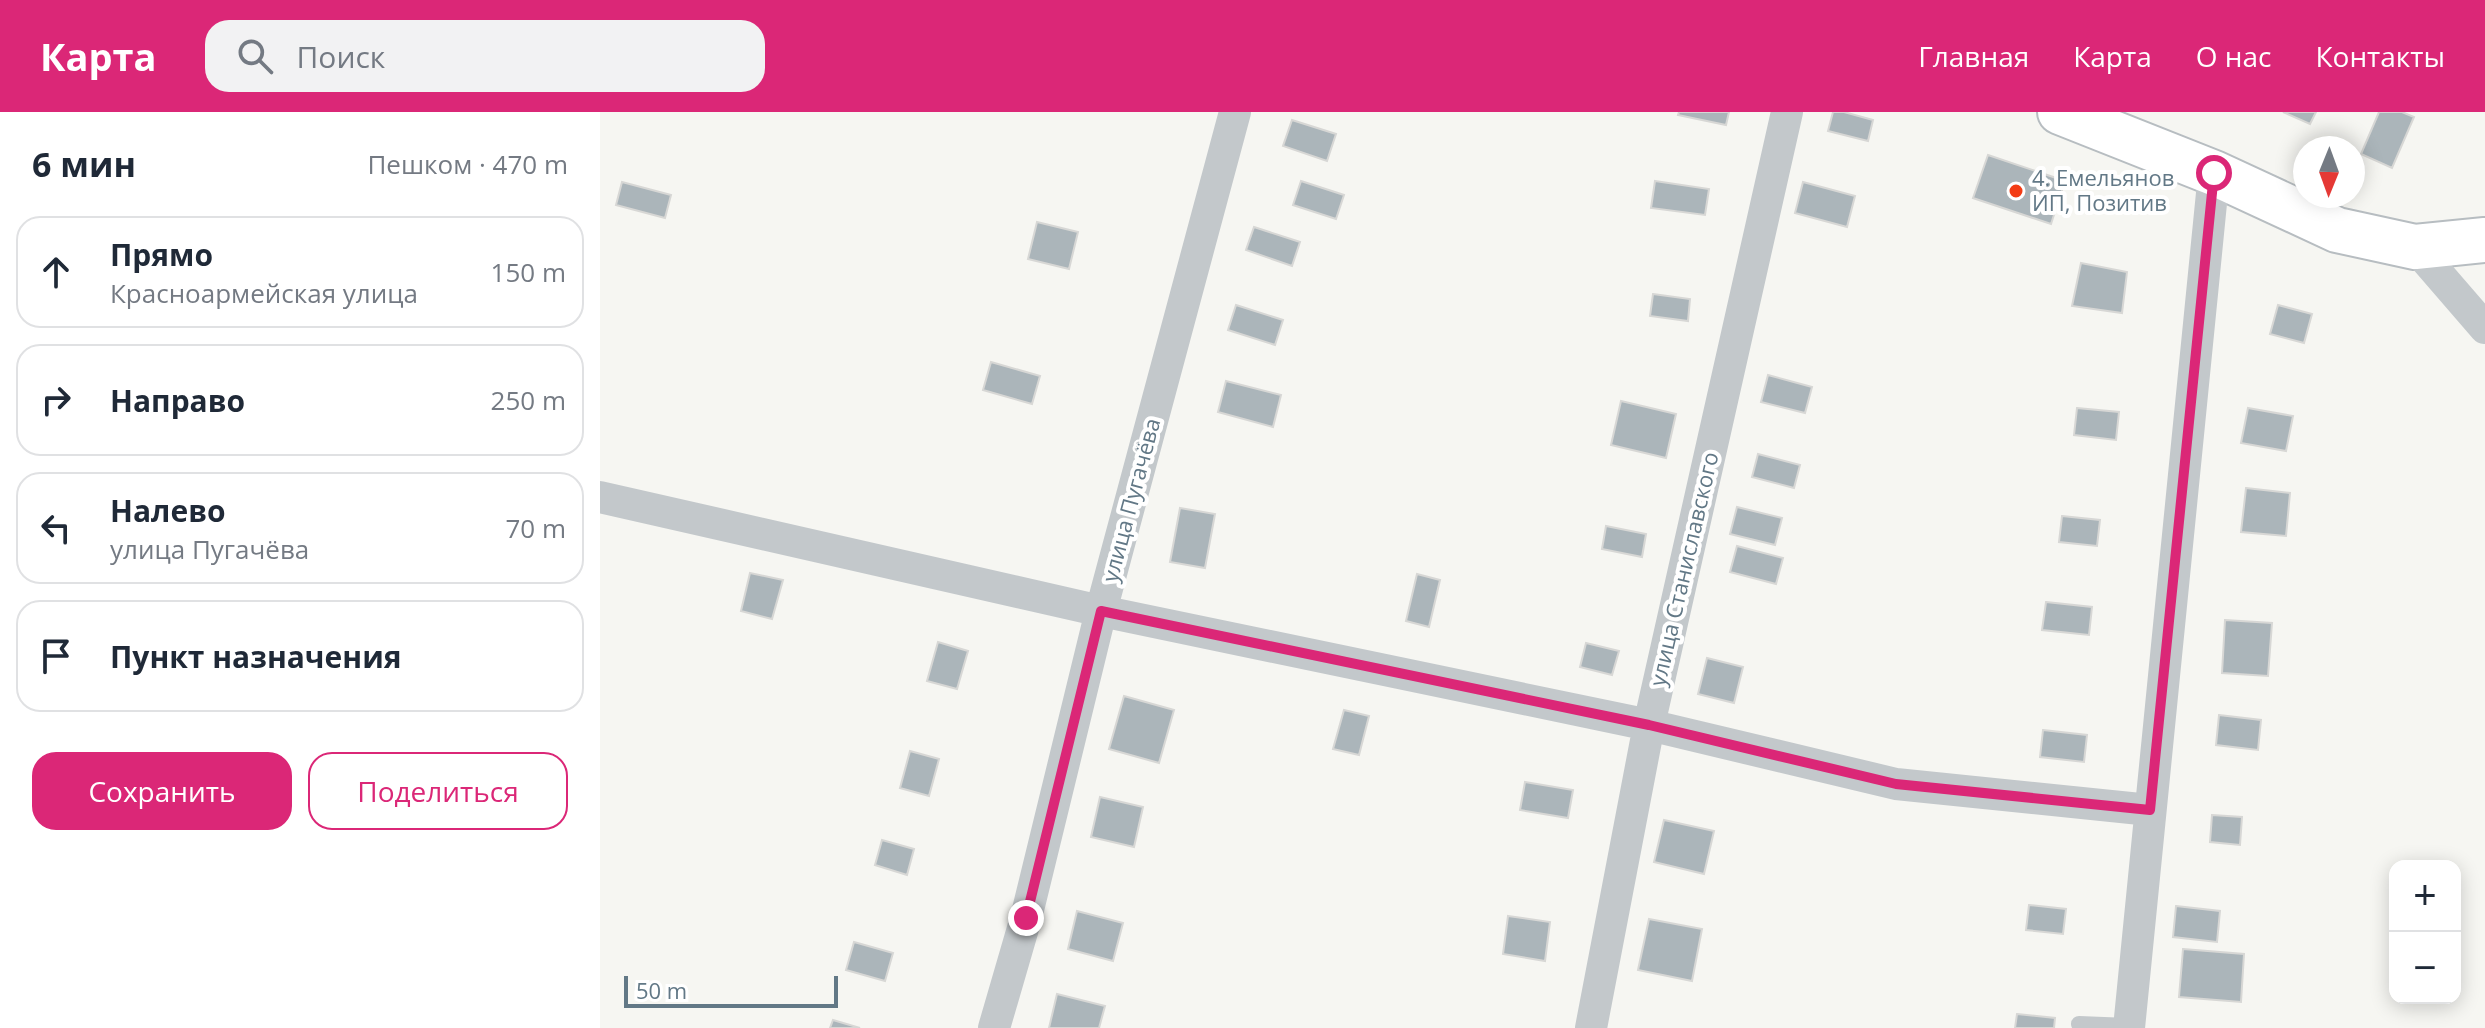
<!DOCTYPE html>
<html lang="ru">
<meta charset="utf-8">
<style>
body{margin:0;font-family:"Open Sans",sans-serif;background:#f2f2f3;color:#1f2937}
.controls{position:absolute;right:24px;bottom:24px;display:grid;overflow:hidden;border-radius:16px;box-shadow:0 4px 20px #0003}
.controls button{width:72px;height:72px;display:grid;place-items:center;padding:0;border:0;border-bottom:2px solid #e0e1e3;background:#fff;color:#1f2937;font:40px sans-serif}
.compass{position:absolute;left:1693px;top:24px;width:72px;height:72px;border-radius:50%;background:#fff;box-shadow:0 4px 20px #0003;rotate:181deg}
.scale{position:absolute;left:24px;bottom:20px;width:214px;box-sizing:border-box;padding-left:8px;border:4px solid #627886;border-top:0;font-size:22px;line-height:28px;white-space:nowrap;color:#627886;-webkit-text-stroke:6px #fff;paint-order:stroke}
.stop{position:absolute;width:24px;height:24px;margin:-18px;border:6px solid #db2777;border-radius:50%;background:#fff}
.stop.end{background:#db2777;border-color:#fff;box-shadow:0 2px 8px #0008}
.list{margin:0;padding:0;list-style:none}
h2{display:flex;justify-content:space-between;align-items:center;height:104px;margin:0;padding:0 32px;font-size:34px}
h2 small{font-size:26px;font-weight:400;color:#747a83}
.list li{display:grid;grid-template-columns:52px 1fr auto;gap:24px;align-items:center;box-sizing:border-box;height:112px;margin:0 16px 16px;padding:0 16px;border:2px solid #e0e1e3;border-radius:24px}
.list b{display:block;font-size:30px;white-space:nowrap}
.list p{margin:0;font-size:26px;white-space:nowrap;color:#747a83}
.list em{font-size:26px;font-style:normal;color:#747a83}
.actions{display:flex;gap:16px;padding:24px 32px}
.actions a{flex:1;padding:18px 0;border:2px solid #db2777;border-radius:24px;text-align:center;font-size:28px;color:#db2777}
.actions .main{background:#db2777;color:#fff}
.icon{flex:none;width:44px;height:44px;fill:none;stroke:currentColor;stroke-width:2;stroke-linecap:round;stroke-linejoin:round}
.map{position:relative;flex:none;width:1885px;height:916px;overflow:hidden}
header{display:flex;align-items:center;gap:48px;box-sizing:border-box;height:112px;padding:0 40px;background:#db2777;color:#fff}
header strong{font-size:38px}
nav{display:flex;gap:44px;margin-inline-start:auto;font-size:28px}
.search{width:560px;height:72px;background:#f2f2f3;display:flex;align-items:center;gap:20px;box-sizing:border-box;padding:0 28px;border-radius:24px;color:#747a83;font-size:30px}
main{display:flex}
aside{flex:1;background:#fff}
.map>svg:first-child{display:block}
.building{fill:#abb5ba;stroke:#d7d7d5;stroke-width:2}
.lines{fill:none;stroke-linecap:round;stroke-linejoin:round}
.secondary-casing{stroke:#b7bdc1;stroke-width:48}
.lane{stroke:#c3c8cb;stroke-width:16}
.street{stroke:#c3c8cb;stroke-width:32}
.secondary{stroke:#fff;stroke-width:44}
.route{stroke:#db2777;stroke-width:10}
.poi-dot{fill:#f33c15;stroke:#fff;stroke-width:3}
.labels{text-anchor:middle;stroke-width:8;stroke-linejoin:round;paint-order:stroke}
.poi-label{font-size:22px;fill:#627886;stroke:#fff;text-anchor:start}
.street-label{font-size:22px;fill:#627886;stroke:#fff}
</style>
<header>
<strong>Карта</strong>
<div class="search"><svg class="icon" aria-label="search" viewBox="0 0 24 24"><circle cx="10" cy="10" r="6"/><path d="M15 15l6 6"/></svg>Поиск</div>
<nav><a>Главная</a><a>Карта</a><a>О нас</a><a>Контакты</a></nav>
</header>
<main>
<aside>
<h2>6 мин<small>Пешком · 470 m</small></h2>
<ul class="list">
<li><svg class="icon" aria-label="ahead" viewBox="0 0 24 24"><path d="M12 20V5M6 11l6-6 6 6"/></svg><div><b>Прямо</b><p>Красноармейская улица</p></div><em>150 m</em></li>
<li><svg class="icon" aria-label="right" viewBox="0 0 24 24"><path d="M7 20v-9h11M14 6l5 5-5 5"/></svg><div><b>Направо</b></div><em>250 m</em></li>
<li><svg class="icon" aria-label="left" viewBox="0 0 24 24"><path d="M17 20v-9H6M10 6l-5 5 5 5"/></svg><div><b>Налево</b><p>улица Пугачёва</p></div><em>70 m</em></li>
<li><svg class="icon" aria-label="arrive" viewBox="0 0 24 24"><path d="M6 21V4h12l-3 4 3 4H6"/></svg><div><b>Пункт назначения</b></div></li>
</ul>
<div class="actions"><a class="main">Сохранить</a><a>Поделиться</a></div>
</aside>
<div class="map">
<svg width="1885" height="916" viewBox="0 0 1885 916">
<rect width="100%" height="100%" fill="#f6f6f2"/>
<!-- building -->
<path class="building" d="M1079 0H1129L1126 13 1078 3Z
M1233 0H1244L1273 8 1268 29 1228 19Z
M1683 0H1716L1710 12Z
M1779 0H1802L1814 5 1792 56 1761 42Z
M692 8 736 22 727 49 683 34Z
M1388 43 1465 69 1451 112 1373 86Z
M701 69 744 83 736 107 693 93Z
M1055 69 1109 77 1105 103 1051 96Z
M22 70 71 83 65 106 16 93Z
M1203 70 1255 84 1247 115 1195 101Z
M437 110 478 120 469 157 428 147Z
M654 115 700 130 692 154 646 138Z
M1481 151 1527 160 1522 201 1472 194Z
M1053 182 1090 187 1088 209 1050 204Z
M636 193 683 208 675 233 628 218Z
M1678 193 1712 202 1704 231 1670 222Z
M391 250 440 264 432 292 383 278Z
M1168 263 1212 275 1205 301 1161 290Z
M626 269 681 283 673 315 618 300Z
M1021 289 1076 302 1066 346 1011 333Z
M1477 296 1519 300 1516 328 1474 323Z
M1648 296 1693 304 1686 339 1641 331Z
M1158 342 1200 353 1194 376 1152 365Z
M1646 376 1690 381 1686 424 1641 420Z
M1137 395 1182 406 1175 433 1130 422Z
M580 396 615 402 605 456 570 450Z
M1462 404 1500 408 1497 434 1459 430Z
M1006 414 1046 422 1042 445 1002 437Z
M1137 434 1183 446 1176 472 1130 460Z
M150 461 183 468 172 507 141 499Z
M817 462 840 468 829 515 806 509Z
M1446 490 1492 495 1489 523 1442 518Z
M1625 508 1672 511 1668 564 1622 561Z
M338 530 368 539 357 577 327 569Z
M986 531 1019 539 1012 563 980 555Z
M1107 546 1143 555 1134 591 1098 582Z
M524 584 574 598 559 651 509 637Z
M744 598 769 604 759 643 733 637Z
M1619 603 1661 608 1658 638 1616 633Z
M1443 618 1487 623 1484 650 1440 645Z
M310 639 339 647 329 684 300 676Z
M925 670 973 678 968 706 920 698Z
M500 685 543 695 534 735 491 725Z
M1612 703 1642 705 1640 733 1610 730Z
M1064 708 1114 719 1104 762 1054 750Z
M282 728 314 737 307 763 275 753Z
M1429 793 1466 797 1463 822 1426 818Z
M1576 794 1620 799 1617 830 1573 825Z
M477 799 523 811 513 849 468 837Z
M908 804 950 810 945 849 903 842Z
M1049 807 1102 817 1092 869 1038 858Z
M254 830 293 841 285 869 246 858Z
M1583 837 1644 842 1641 890 1579 885Z
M457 882 505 894 499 916H449Z
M1417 902 1455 906 1454 916H1415Z
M233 908 260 916H230Z"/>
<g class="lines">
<!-- secondary casing -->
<g class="secondary-casing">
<path id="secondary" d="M1460 0 1614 61 1737 118 1815 135 1885 128"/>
</g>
<!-- lane -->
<path class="lane" d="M1479 912 1529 914"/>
<!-- street -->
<path class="street" d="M1815 135 1885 216
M0 385 501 499 1049 613 1296 672 1550 698
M394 916 426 806 501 499 635 0
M991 916 1049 613 1187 0
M1529 916 1614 61"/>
<!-- secondary -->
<use href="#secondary" class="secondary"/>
</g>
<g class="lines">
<!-- route -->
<path class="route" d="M426 806 501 499 1049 613 1296 672 1550 698 1614 61"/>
</g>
<!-- markers -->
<circle class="poi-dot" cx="1416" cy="79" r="8"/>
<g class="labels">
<!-- poi labels -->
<g class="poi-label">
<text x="1432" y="74">4. Емельянов<tspan x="1432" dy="25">ИП, Позитив</tspan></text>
</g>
<!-- street labels -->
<g class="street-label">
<text transform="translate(531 388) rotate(-75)" y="8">улица Пугачёва</text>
<text transform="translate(1084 457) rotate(-77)" y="8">улица Станиславского</text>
</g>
</g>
</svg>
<div class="controls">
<button>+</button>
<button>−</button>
</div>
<svg class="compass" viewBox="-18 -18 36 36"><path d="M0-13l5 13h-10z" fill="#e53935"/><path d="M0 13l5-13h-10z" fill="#747a83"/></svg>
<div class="scale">50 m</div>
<div class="stop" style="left:1614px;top:61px"></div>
<div class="stop end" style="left:426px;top:806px"></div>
</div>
</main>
